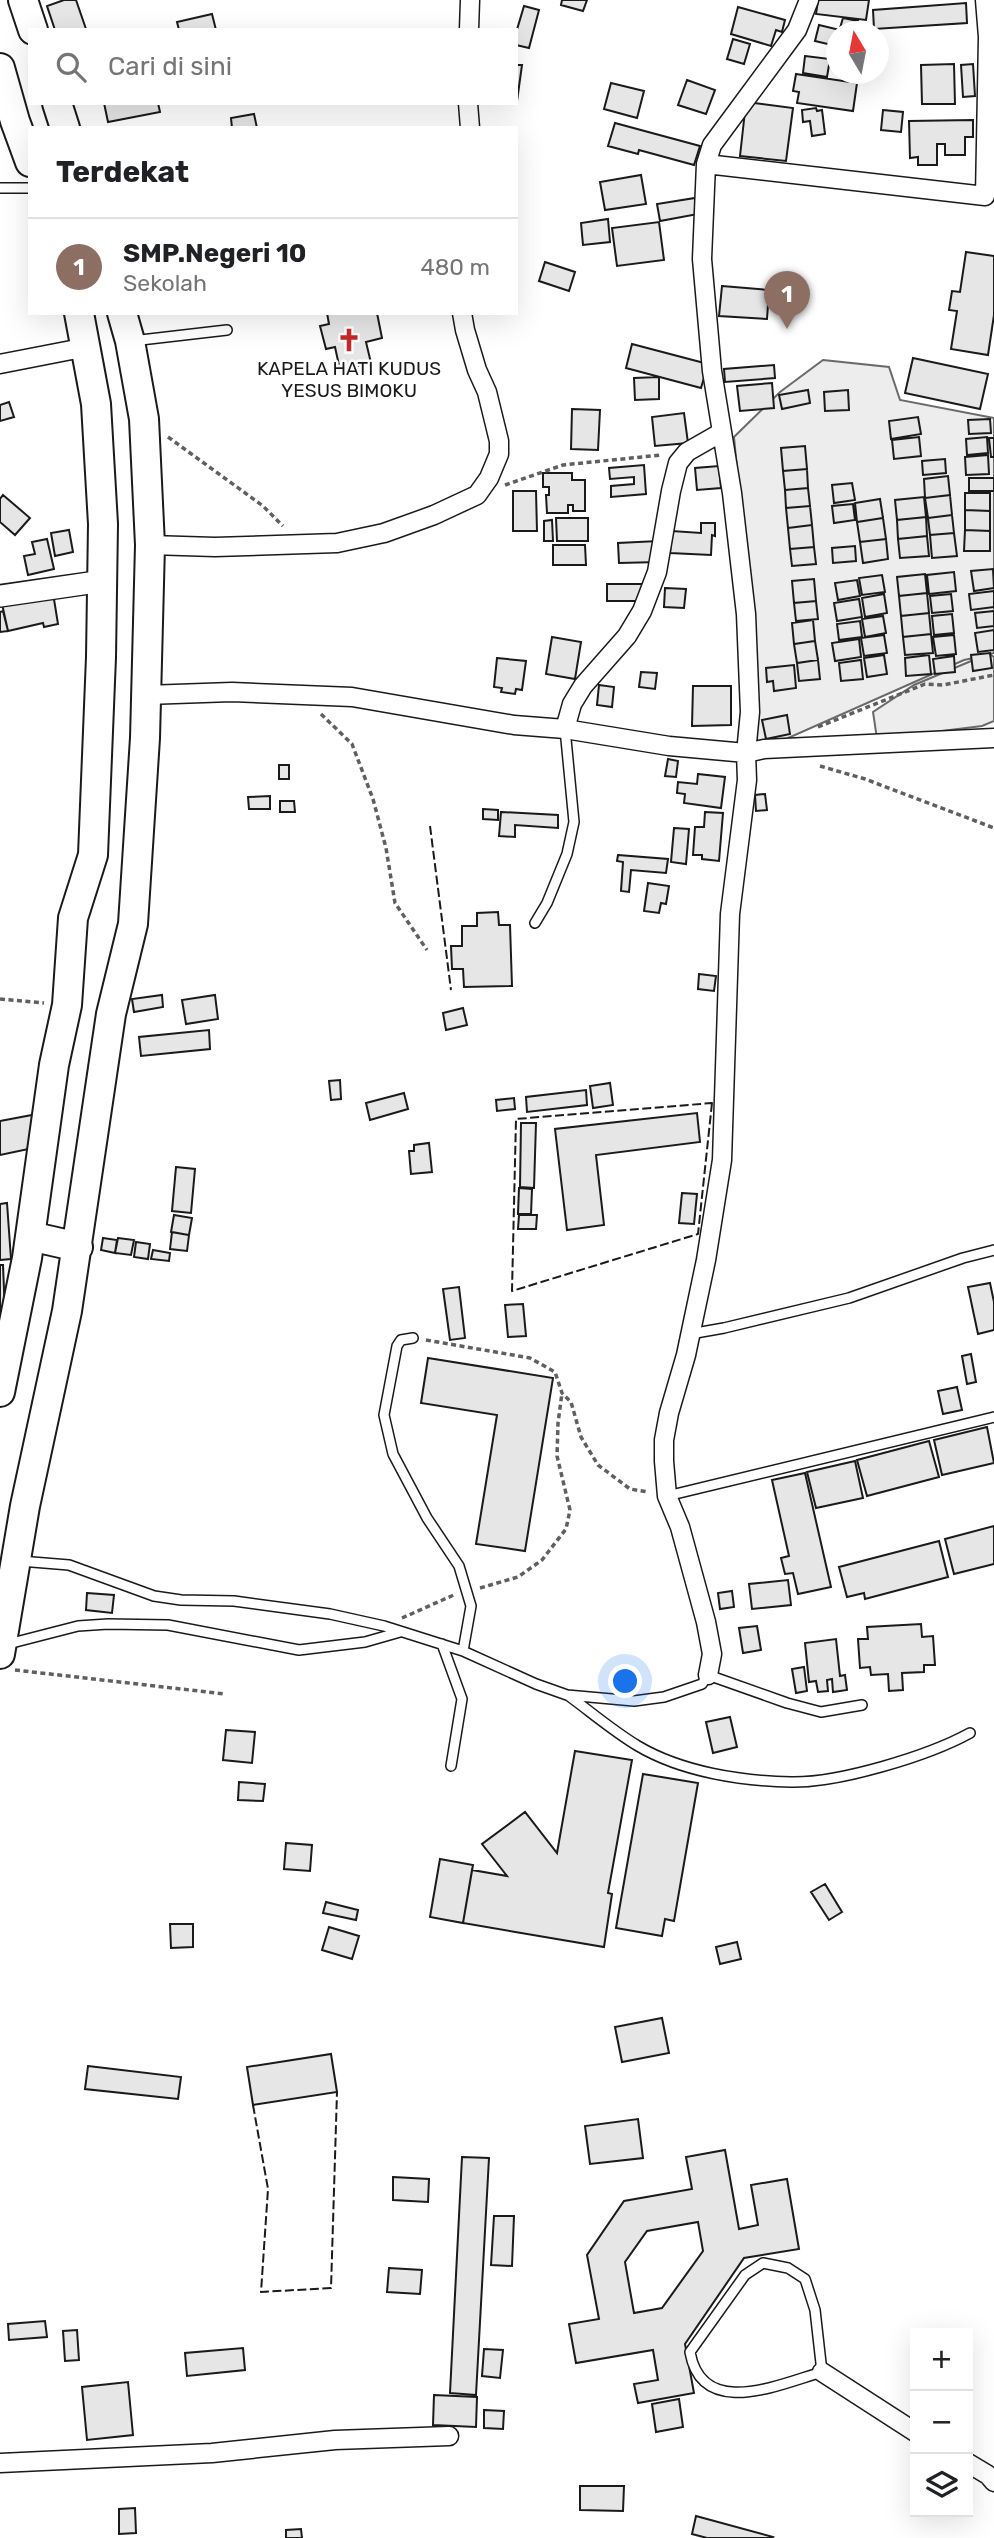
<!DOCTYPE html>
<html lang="id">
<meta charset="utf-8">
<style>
body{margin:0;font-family:Rubik,sans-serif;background:#f6f6f6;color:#202124}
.controls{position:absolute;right:21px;bottom:21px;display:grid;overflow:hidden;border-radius:0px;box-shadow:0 7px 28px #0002}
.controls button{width:63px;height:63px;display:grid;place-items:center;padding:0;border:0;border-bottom:2px solid #e0e0e0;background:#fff;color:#202124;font:35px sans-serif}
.compass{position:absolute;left:826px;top:21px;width:63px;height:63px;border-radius:50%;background:#fff;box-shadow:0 7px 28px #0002;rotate:350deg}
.you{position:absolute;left:626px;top:1682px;width:24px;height:24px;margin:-18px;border:5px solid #fff;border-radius:50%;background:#1a73e8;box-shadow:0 0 0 10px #1a73e833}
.badge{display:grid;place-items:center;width:46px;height:46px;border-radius:50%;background:#0b8043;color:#fff;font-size:23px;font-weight:700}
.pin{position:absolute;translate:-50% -58px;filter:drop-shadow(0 2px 4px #0008)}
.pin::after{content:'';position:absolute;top:37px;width:24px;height:21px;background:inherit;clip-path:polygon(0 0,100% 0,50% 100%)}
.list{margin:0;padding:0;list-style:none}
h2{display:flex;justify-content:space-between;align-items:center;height:91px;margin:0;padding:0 28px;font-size:30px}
h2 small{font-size:23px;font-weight:400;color:#757577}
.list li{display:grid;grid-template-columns:46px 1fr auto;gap:21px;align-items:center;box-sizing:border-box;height:98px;padding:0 28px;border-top:2px solid #e0e0e0}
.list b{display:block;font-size:26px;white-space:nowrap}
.list p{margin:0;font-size:23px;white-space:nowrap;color:#757577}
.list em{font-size:23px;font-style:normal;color:#757577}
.icon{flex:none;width:38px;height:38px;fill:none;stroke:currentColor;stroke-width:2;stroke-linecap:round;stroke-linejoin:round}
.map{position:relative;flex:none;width:994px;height:2538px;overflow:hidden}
.search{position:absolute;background:#fff;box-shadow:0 7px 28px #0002;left:28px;top:28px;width:490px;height:77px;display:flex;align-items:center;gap:18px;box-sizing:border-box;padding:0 24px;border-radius:0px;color:#757577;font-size:26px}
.panel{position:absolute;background:#fff;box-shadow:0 7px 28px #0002;left:28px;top:126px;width:490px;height:189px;border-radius:0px}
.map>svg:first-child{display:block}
.built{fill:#ededed;stroke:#6a6a6a;stroke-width:2}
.building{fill:#e6e6e6;stroke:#1a1a1a;stroke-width:2;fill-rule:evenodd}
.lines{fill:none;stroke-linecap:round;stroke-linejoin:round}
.service-casing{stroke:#1a1a1a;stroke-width:12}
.minor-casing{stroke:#1a1a1a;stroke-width:21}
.tertiary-casing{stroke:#1a1a1a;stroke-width:24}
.trunk-casing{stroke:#1a1a1a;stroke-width:32}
.path{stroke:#5f5f5f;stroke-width:3.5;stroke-dasharray:5 3.5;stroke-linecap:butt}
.service{stroke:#fff;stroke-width:9}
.minor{stroke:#fff;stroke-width:18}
.tertiary{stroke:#fff;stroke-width:21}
.trunk{stroke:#fff;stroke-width:28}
.fence{stroke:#1a1a1a;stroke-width:2;stroke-dasharray:9 3.5;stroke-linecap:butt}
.labels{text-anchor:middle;stroke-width:5;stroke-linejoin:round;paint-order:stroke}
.poi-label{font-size:19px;fill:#1a1a1a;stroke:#fff}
</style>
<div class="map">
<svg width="994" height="2538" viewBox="0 0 994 2538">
<rect width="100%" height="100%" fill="#fff"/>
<!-- built -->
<path class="built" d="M823 360 889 367 900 400 994 418V653L989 654 994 657V721L982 726 877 739 873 712 914 685 983 656 964 660 768 747 751 748 744 543 734 437 780 392Z"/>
<!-- building -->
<path class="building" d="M64 0H76L86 29 55 30 47 6Z
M562 0H587L583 11 561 5Z
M818 0H869L866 20 816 14Z
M966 3 967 23 874 29 873 10Z
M524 6 539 10 529 48 516 45V33Z
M738 7 785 20 782 32 776 30 771 46 731 34Z
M212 14 216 30H179L177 22Z
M843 18 858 21 856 32 840 28Z
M819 25 840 30 836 32V46L815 41Z
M733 39 750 44 744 64 727 59Z
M805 56 830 59 827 77 803 73Z
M954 64 955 104H922L921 65Z
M973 64 975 96 963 97 961 65Z
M516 65H522L517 101H516Z
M796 74 857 83 853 111 797 103 799 92 793 91Z
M687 80 715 90 706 114 678 105Z
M611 83 644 91 637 118 604 109Z
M746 102 793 108 786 161 740 156Z
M104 103H158L160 112 108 122Z
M816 108 817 111 822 110 825 134 812 136 810 121 803 122 802 110Z
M883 110 903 112 901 132 881 130Z
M254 114 257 128H232L231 118Z
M973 120V137H965V155H945V144H937V165H918V157L910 158 909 121Z
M615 123 700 146 694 165 639 150 638 154 608 146Z
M641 175 646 204 605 210 600 182Z
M695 198 698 214 660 221 657 204Z
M608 219 610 242 583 245 581 223Z
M659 222 664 260 617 266 612 228Z
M966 252 994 256V315L988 355 951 349 957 311 949 310 952 291 960 292Z
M545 262 575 272 569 291 539 281Z
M722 286 769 290 767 319 719 316Z
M327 313H377L382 338 366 342 371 363 340 370 335 347 326 349 320 326 329 324Z
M632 344 708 364 701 388 626 368Z
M913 358 988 374 980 409 905 393Z
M774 365 775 378 725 382 724 369Z
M659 377V399L635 400 634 378Z
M772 383 774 408 740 411 737 386Z
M808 390 810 403 782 409 779 395Z
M848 390 849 410 825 411 824 392Z
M9 402 14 417 0 421V405Z
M572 409 600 410 598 450 571 449Z
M684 413 688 443 655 446 652 417Z
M918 417 921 434 891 439 889 421Z
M990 419 991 433 969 434 968 420Z
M919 437 921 456 894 459 892 440Z
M987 437 988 453 967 455 966 439Z
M989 438H994V457H991Z
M805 446 807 469 783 471 781 448Z
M988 455 989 474 966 475 965 457Z
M945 459 946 473 923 475 922 461Z
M644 465 646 494 611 497V486L634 484V477L610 479 609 468Z
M719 466 721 488 697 490 695 468Z
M807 469 808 488 785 490 783 471Z
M543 473H572V480H585V511H573V505H568V513H547L546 495H549V487H543Z
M948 476 950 495 925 498 924 479Z
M969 478H994V491H969Z
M852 483 855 500 834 503 832 485Z
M808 488 810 506 786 508 785 490Z
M513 491H536L537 531H513Z
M965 493H990V511L965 510Z
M3 495 30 518 15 535 0 522V499Z
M950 495 952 515 928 518 925 498Z
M924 497 926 517 897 520 895 500Z
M880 499 883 518 857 522 855 503Z
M853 504 855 520 834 523 832 506Z
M810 506 812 525 788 528 786 508Z
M965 510 990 511V531L965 530Z
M952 515 954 533 930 535 928 518Z
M926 517 927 536 898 539 897 520Z
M556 518H588V541H557Z
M883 518 886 539 860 542 857 522Z
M552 520 553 541H544V521Z
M701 523H715V536L712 535 711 555 670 553 672 531 701 533Z
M812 525 814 547 790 549 788 528Z
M69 530 73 552 55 556 51 533Z
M965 530 990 531V551H964Z
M954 533 957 556 932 558 930 535Z
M927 536 929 556 900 558 898 539Z
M47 539 54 569 28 575 24 556 35 554 32 542Z
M886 539 888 559 863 563 860 542Z
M658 541 659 562 619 563 618 543Z
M553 545H585L586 565H553Z
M855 546 856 561 833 563 832 548Z
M814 547 816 564 792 566 790 549Z
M993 569 994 588 974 591 971 571Z
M954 572 956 591 929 594 927 575Z
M925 574 927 593 899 596 897 577Z
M882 575 885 592 862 595 859 578Z
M814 579 816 601 794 603 792 581Z
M857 580 860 596 838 600 835 583Z
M607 584H644L643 601H607Z
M665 588 686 589 684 608 664 607Z
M994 591V607L971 610 969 594Z
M53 593 58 624 44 627 43 623 8 631 2 604Z
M927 593 929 613 901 616 899 596Z
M884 594 887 613 865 617 862 598Z
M951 594 953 611 932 613 930 596Z
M859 599 862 617 837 621 834 603Z
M816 601 818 619 796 621 794 603Z
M3 611 8 631 0 632V612Z
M994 611V626L977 628 975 613Z
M929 613 931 634 903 637 901 616Z
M952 614 954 633 934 635 932 616Z
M883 616 886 633 865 637 862 619Z
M813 620 815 641 794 644 792 623Z
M860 621 862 637 839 640 837 624Z
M994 630V650L978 652 975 633Z
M931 634 933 653 905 655 903 637Z
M884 635 887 653 864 656 861 638Z
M954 635 956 654 936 656 933 637Z
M552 637 581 642 575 679 546 674Z
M859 639 861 657 835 661 832 643Z
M815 641 818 660 797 663 794 644Z
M990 653 992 668 973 671 971 655Z
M884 655 887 674 867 677 864 658Z
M929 655 931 674 906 676 905 658Z
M954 656 955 672 935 674 933 659Z
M497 658 526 661 522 690 516 689 515 694 501 692 502 688 494 687Z
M818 660 820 679 799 681 797 663Z
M861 660 863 679 841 681 839 663Z
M794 665 796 688 774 691 773 681 767 682 766 668Z
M641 672 657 673 655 689 639 687Z
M599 685 614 687 612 707 597 705Z
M693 686H731V725L692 726Z
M787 715 790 734 766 739 762 720Z
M668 759 678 761 676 777 665 776Z
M279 765H289V779H279Z
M698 774 725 777 721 808 684 803 685 794 677 793 678 782 697 784Z
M765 794 767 810 756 811 755 795Z
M270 796V809H249L248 797Z
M280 801H294L295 812H280Z
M483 809 498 810V820L483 819Z
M501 812 558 815V828L515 825V837L499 836Z
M705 812 723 813 719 861 702 859V855H693L695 827H704Z
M674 828 689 829 686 864 671 862Z
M618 855 668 859 666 873 631 870 629 892 621 891 623 862 617 861Z
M648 883 669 886 666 904 661 903 659 913 644 911Z
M498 912 499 925H510L512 986 464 987 463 969H452L451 946H462V926H477V913Z
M699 974 716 976 714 991 698 989Z
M162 995 163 1007 134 1012 132 999Z
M215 995 218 1019 186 1024 182 1000Z
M463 1008 467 1025 446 1030 443 1013Z
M209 1030 210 1049 141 1056 139 1037Z
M340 1080 341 1099 331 1100 329 1081Z
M610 1083 613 1105 593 1108 590 1086Z
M586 1090 587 1105 527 1112 526 1097Z
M404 1093 408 1109 370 1120 366 1103Z
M514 1098 515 1109 497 1111 496 1100Z
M697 1113 700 1142 596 1155 604 1225 567 1230 555 1129Z
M32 1115 38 1147 0 1155V1121Z
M521 1123H536L534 1188 520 1187Z
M429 1143 432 1172 411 1174 409 1151H414V1145Z
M176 1167 195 1169 191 1213 172 1211Z
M519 1188 532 1189 531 1214H518Z
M682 1193 697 1194 694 1224 679 1223Z
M7 1203 11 1259 0 1260V1204Z
M174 1215 192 1218 189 1235 171 1232Z
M519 1215H537L536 1229H518Z
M172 1232 189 1235 187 1251 170 1249Z
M103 1238 117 1240 115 1253 101 1250Z
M118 1238 134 1240 131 1255 115 1253Z
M136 1242 150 1244 148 1259 134 1257Z
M153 1250 170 1253 169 1261 151 1259Z
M0 1265H3L5 1314H0Z
M990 1283 994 1302V1330L978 1334 968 1287Z
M459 1287 465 1338 450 1340 443 1289Z
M523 1304 526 1336 508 1337 505 1305Z
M971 1354 976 1382 967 1384 962 1356Z
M428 1358 553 1378 525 1551 476 1544 497 1415 421 1403Z
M957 1387 962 1410 943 1414 938 1391Z
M987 1427 994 1463 942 1475 934 1440Z
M929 1441 939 1477 867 1496 857 1460Z
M855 1461 863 1498 816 1508 807 1472Z
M805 1473 831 1587 798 1594 793 1573 785 1574 781 1558 789 1556 772 1480Z
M994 1526V1564L954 1574 945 1539Z
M939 1541 948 1577 865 1599 864 1593 847 1597 839 1567Z
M788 1580 791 1605 752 1609 749 1584Z
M732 1591 734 1607 720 1609 718 1593Z
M87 1593 114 1595 112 1613 86 1610Z
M921 1624 922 1637 933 1636 935 1665H924V1672L902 1673 903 1690 889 1691 888 1674 871 1675 870 1667 860 1668 858 1639H868L867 1627Z
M757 1626 761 1650 743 1653 739 1628Z
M836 1639 840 1676 845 1675 847 1690 833 1692 832 1679 827 1680 828 1691 818 1692 816 1681 809 1682 805 1643Z
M804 1667 807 1691 796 1693 792 1669Z
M730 1717 737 1747 713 1753 706 1722Z
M226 1730 255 1732 252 1763 223 1760Z
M575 1751 632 1760 608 1893 612 1894 604 1947 463 1923 472 1870 507 1876 482 1844 525 1812 557 1853Z
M643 1774 698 1783 674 1921 665 1919 662 1936 616 1928Z
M239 1782 265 1784 263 1801 238 1800Z
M286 1843 312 1845 310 1871 284 1869Z
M440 1859 473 1865 463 1923 430 1917Z
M825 1884 842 1912 829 1920 811 1892Z
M326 1902 358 1910 356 1920 323 1913Z
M170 1924H193V1947L171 1948Z
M329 1927 359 1936 352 1959 322 1950Z
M737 1942 741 1959 720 1964 716 1947Z
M662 2018 669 2053 622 2062 615 2027Z
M331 2054 337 2092 253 2105 247 2067Z
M88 2066 181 2077 178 2099 85 2089Z
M638 2119 643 2158 590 2164 585 2126Z
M725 2150 739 2229 758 2225 751 2185 787 2179 799 2249 744 2258 685 2344 694 2393 638 2403 634 2384 658 2380 653 2350 576 2363 569 2324 599 2319 587 2255 624 2201 692 2189 686 2157ZM698 2222 703 2251 662 2308 634 2313 625 2262 647 2231Z
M462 2157 489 2158 476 2395 450 2393Z
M393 2177 429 2179 428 2202 393 2200Z
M494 2216H514L512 2266 491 2265Z
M389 2268 422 2270 420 2294 387 2292Z
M45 2321 47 2337 9 2340 8 2324Z
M77 2330 79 2360 65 2361 63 2331Z
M243 2348 245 2370 187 2376 185 2353Z
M484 2349 503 2350 500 2378 482 2376Z
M128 2382 133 2435 87 2440 82 2387Z
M434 2395 477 2397 476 2427 433 2425Z
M679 2399 683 2427 656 2432 652 2404Z
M484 2410 504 2411 503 2429 484 2428Z
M580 2486H624L623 2511 580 2510Z
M135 2508 136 2533 119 2534V2509Z
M696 2516 773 2537 772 2538H707L692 2534Z
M301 2529 302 2538H286V2530Z"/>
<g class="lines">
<!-- service casing -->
<g class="service-casing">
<path id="service" d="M0 188H30
M132 341 227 330
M535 923 547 903 567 854 574 822 565 729
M690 1334 724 1328 849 1298 963 1258 994 1250
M413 1338 401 1340 397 1346 384 1415 393 1454 427 1518 459 1566 471 1606 463 1651
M667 1496 994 1417
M20 1561 69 1565 154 1596 181 1600 234 1601 330 1614 384 1626 463 1651 536 1684 567 1695 634 1701 664 1697 702 1684 708 1675 787 1703 821 1712 862 1705
M8 1644 78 1626 108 1624 168 1625 299 1650 365 1642 400 1632
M442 1644 462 1699 451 1766
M569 1696C591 1712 613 1731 638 1746 682 1772 741 1781 791 1782 839 1783 928 1756 970 1733
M763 2263 788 2268 805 2279 815 2310 822 2372C780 2384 702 2420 690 2352L745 2275Z"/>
</g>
<!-- minor casing -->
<g class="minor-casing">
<path id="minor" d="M469 30 470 0
M468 103 470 128
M706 164 985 196 988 37 985 0
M0 364 87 347
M150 545 215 547 337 543 384 533 434 515 477 495 489 478 499 454V441L487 392 477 370 465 330 462 313
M146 695 232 692 352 697 514 725 565 729 669 746 746 753 764 749 994 738
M565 729 572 704 583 686 627 636 642 611 657 572 671 491 678 463 687 452 722 432
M708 1675 712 1654 706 1622 680 1527 667 1496 664 1461V1440L669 1413 686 1355 706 1260 722 1160 730 914 747 780 746 753 750 712 746 614 732 493 712 371 702 259 706 164 712 145 797 30 809 0
M822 2372 915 2432
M0 2463 212 2453 335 2440 449 2436
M968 2463 988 2475 994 2482"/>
</g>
<!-- tertiary casing -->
<g class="tertiary-casing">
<path id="tertiary" d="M0 596 103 581"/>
</g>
<!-- trunk casing -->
<g class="trunk-casing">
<path id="trunk" d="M23 0 33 30
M0 68 15 121 30 162
M57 103 65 128
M30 1236 78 1247
M0 1392 27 1258 54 1065 67 1005 73 918 93 855 101 657 103 524 96 404 79 313
M0 1654 25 1506 67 1311 111 1014 133 924 145 738 150 545 144 419 130 341 122 313"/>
</g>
<!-- path -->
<path class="path" d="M168 437 263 506 283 526
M505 485 563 465 661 455
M321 714 352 744 373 799 386 848 395 903 427 950
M818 727 925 684 943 685 994 675
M820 766 865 779 994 828
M0 999 44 1003
M426 1340 530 1358 555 1372 562 1393 571 1402 581 1437 598 1465 630 1489 648 1492
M480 1588 518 1577 542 1560 566 1529 570 1510 557 1456 558 1423 562 1393
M402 1618 456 1594
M15 1670 225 1694"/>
<!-- service -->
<use href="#service" class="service"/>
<!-- minor -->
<use href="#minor" class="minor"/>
<!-- tertiary -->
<use href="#tertiary" class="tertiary"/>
<!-- trunk -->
<use href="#trunk" class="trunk"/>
<!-- fence -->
<path class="fence" d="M430 826 451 990
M712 1103 698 1234 512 1291 516 1119Z
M253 2105 268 2189 261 2292 331 2288 337 2092"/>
</g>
<!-- icons -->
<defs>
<g id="church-bare" transform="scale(1.89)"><path d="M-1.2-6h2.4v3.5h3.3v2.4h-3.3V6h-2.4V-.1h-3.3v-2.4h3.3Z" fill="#c62828" stroke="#fff" stroke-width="2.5" paint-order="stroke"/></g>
</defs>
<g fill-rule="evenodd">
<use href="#church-bare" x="349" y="340"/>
</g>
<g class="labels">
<!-- poi labels -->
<g class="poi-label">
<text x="349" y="375">KAPELA HATI KUDUS<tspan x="349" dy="22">YESUS BIMOKU</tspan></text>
</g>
</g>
</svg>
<div class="controls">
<button>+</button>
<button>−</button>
<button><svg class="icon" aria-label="layers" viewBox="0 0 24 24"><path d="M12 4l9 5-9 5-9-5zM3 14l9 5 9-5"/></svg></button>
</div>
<svg class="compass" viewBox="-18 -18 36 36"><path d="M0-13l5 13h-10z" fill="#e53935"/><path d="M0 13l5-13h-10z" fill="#757577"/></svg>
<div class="you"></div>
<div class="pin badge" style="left:787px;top:329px;background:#8d6e63">1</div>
<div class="search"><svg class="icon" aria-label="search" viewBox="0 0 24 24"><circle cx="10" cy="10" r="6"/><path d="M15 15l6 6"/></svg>Cari di sini</div>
<section class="panel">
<h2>Terdekat<small></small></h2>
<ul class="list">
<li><span class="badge" style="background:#8d6e63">1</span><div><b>SMP.Negeri 10</b><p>Sekolah</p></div><em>480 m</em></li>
</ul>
</section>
</div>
